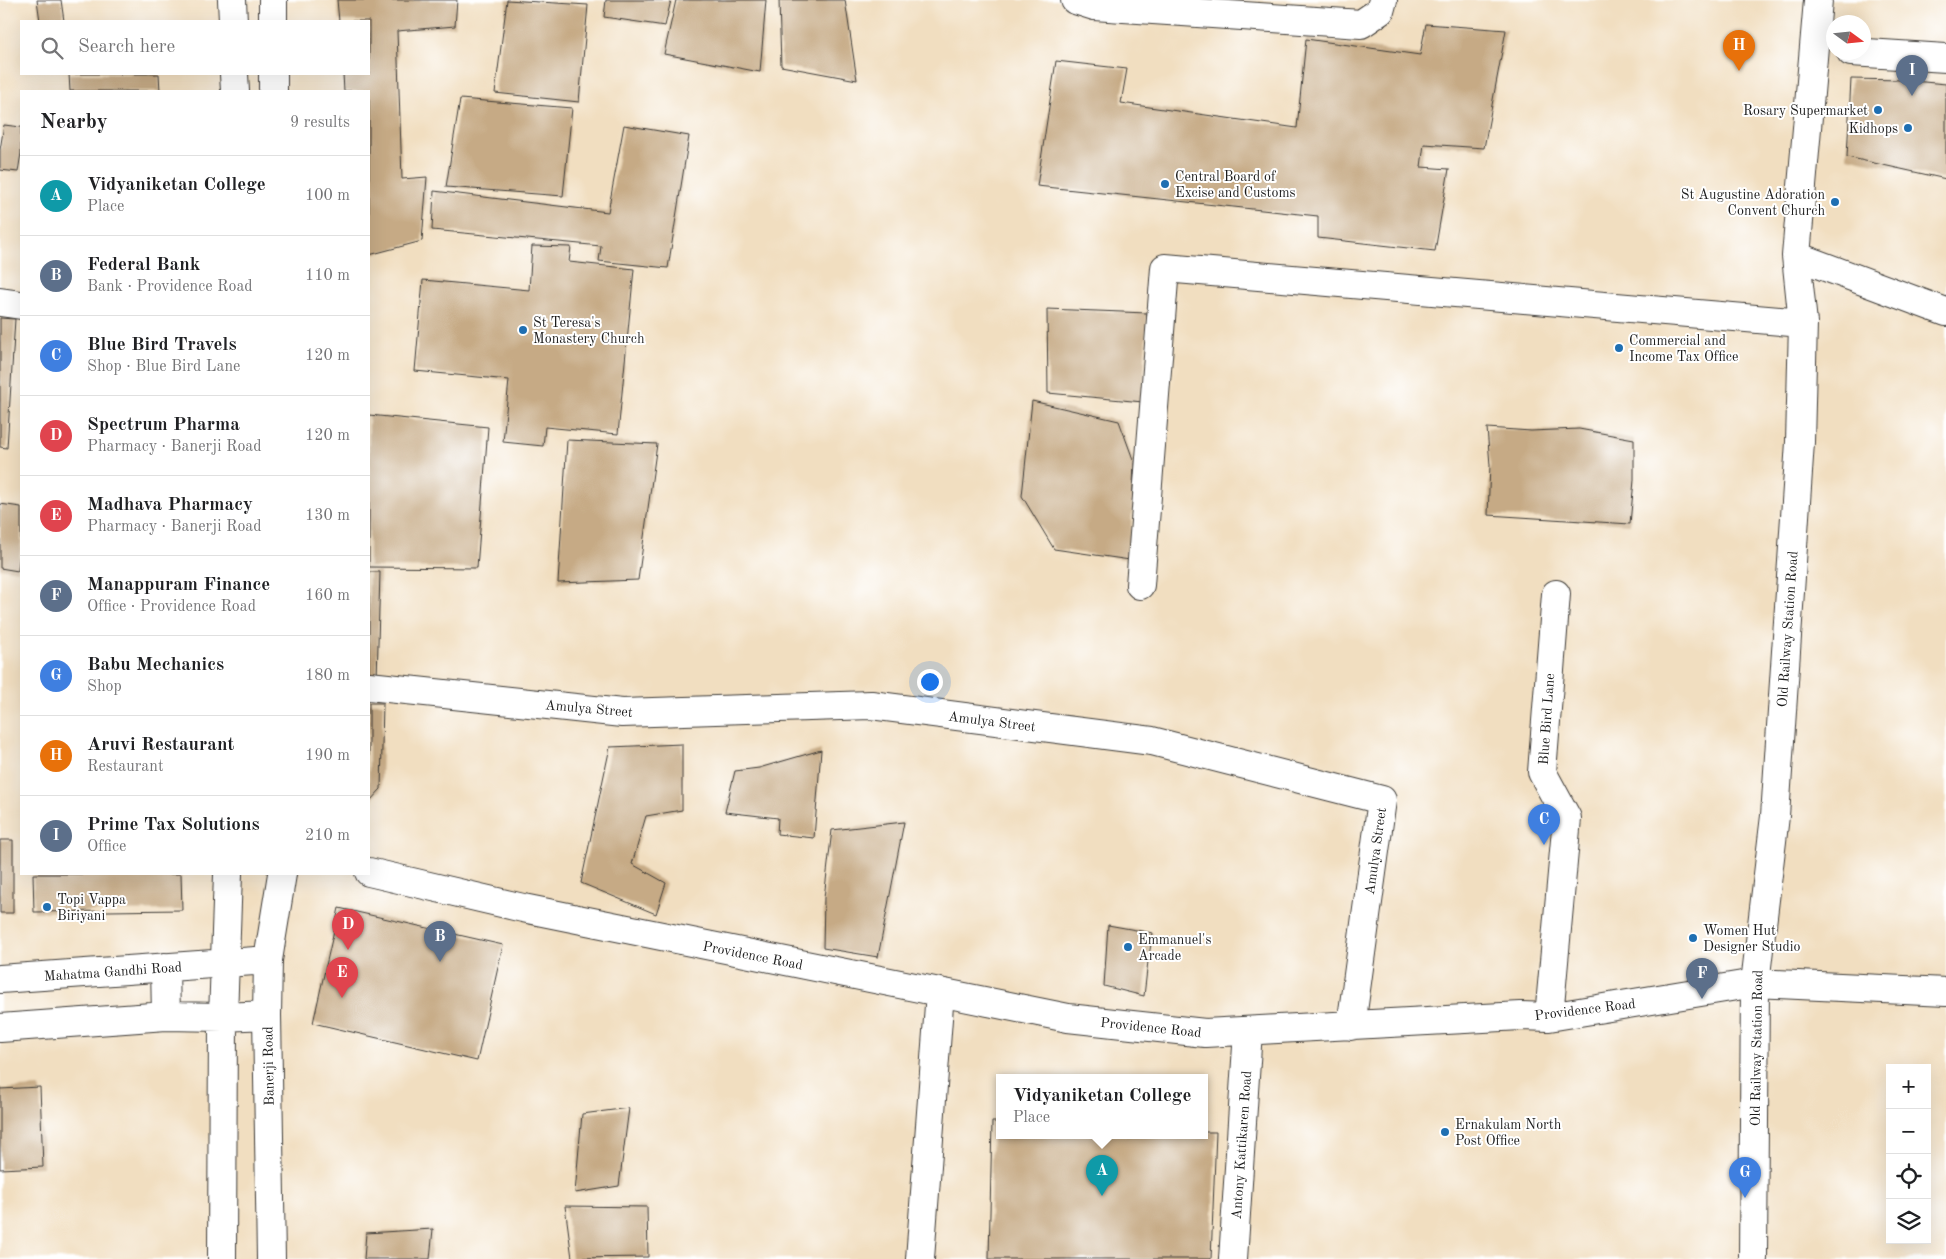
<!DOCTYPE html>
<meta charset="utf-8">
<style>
body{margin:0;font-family:"Old Standard TT",serif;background:#f2f2f2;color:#202124}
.controls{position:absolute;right:15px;bottom:15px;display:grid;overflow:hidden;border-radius:0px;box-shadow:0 5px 20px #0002}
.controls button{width:45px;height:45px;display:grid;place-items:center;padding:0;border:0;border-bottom:1px solid #e0e0e0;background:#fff;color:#202124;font:25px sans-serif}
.compass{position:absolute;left:1826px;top:15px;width:45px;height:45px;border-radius:50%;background:#fff;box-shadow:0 5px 20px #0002;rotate:105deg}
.you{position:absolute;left:929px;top:681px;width:18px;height:18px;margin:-12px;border:4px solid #fff;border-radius:50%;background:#1a73e8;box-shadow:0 0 0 8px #1a73e833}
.badge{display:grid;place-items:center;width:32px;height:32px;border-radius:50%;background:#1f6fb2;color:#fff;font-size:16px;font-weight:700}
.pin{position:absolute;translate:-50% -41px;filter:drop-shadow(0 1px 2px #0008)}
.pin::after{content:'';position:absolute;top:26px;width:18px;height:15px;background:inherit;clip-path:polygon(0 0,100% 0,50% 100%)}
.popup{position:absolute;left:996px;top:1074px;width:212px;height:65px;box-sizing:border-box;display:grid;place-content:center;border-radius:0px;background:#fff;filter:drop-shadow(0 1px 4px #0005);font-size:16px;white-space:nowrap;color:#757577}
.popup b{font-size:19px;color:#202124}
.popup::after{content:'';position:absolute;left:50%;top:100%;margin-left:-10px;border:10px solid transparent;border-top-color:#fff}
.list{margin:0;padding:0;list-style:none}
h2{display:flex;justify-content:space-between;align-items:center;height:65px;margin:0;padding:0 20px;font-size:21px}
h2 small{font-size:16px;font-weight:400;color:#757577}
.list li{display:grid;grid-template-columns:32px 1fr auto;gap:15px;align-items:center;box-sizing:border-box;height:80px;padding:0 20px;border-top:1px solid #e0e0e0}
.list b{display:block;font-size:19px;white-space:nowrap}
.list p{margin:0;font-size:16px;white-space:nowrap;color:#757577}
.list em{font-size:16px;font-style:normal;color:#757577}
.icon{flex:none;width:28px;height:28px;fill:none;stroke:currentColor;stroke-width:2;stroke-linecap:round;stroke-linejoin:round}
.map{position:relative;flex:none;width:1946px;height:1259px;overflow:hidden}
.search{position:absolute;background:#fff;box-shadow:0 5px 20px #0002;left:20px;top:20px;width:350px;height:55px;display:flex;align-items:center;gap:12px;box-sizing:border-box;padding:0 18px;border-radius:0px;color:#757577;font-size:19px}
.panel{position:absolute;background:#fff;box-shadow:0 5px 20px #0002;left:20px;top:90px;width:350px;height:785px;border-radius:0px}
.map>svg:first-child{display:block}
.building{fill:#c6aa85}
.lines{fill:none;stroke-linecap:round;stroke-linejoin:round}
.minor-casing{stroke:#3c3935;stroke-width:30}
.major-casing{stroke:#3c3935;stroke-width:30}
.minor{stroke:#fff;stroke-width:28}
.major{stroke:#fff;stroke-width:28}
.poi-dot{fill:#1f6fb2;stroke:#fff;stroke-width:2}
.labels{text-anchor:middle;stroke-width:4;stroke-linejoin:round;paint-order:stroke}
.poi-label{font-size:14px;fill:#1c1c1c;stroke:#fff;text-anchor:start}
.street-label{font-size:14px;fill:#1c1c1c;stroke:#fff}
</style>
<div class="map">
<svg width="1946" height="1259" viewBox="0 0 1946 1259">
<rect width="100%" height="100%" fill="#fff"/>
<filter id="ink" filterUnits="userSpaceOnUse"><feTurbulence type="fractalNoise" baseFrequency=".02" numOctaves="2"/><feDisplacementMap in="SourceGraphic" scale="10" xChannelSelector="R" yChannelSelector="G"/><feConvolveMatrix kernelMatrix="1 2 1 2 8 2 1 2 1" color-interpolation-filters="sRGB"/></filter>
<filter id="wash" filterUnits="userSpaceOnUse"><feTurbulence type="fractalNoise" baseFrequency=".0096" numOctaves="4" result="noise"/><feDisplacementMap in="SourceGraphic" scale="20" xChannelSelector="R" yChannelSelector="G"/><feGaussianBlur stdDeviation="1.12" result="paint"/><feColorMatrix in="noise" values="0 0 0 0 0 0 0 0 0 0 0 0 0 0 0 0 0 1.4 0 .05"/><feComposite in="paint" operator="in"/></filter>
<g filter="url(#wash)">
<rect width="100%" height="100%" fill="#f1dec0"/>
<g id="blocks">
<!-- building -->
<path class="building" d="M37 0H61L64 21H40Z
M337 0H457L455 26 397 31 402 179 427 177 422 241 369 255V91H344L343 74H369V21H339Z
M507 0 588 5 579 102 495 93Z
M606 0H671L665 26 604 17Z
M676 0H766L760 72 664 54Z
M779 0H845L857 80 781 66Z
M1426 24 1506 30 1484 148 1424 144 1421 167 1449 169 1435 251 1318 238V216L1037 186 1056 61 1127 69 1121 103 1297 128 1306 39 1420 55Z
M69 74H159L160 91H70Z
M1851 79 1902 80 1946 84V179L1847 157Z
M460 99 572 108 563 196 446 187Z
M4 125 21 127V153L18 172 0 170V150Z
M624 125 689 136 668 268 599 261 601 246 432 230 434 191 608 212Z
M532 246 571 247 569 262 634 269 618 434 545 427 543 446 503 442 509 380 415 371 423 280 529 290Z
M1047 309 1147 313 1143 402 1048 393Z
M0 318 15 319 7 448 0 447Z
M1032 401 1119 421 1134 462 1130 560 1054 549 1022 496Z
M369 415 488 427 477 568 369 567Z
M1487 428 1531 431 1579 429 1634 439V480L1630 524 1488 515 1490 465Z
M567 440 657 444 638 580 558 583Z
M0 504 21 507V543L18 571 0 568Z
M369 572H380L377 679H369Z
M369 703H383L381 789 369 802Z
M682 744V810L646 816 632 864 666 883 656 914 581 883 610 747Z
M821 750 814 838 777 834 778 818 725 812 735 771 759 768Z
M904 822 878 957 823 948 824 898 832 830Z
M0 840H13V913H0Z
M33 874H181L182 910 34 912Z
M339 908 503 945 477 1061 313 1023Z
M1108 925 1153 933 1148 961 1144 996 1104 986Z
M40 1087 43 1167 0 1169V1089Z
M629 1108 619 1186 575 1193 582 1114Z
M992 1122H1000V1135H1204V1132H1216L1211 1259H989Z
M565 1206 647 1207 648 1257 572 1258Z
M433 1229 430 1259H364L366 1233Z"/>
</g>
</g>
<g filter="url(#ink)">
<use href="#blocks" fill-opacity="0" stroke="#3c3935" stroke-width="1"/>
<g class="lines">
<!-- minor casing -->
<g class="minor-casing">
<path id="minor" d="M1075 0 1094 6 1361 24 1380 11 1383 0
M1851 52 1946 58
M1796 256 1946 312
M0 302 21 305
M1140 585 1165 268 1803 323
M369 686 622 713 871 705 1152 741 1382 800 1351 1026
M369 872 523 908 1068 1018 1205 1033 1521 1016 1549 1017 1755 983 1946 992
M1549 1017 1567 818 1542 772 1556 594
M920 1259 940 992
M1233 1259 1248 1031
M1753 1259 1755 983 1775 816 1800 442 1803 323 1796 256 1818 0"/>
</g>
<!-- major casing -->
<g class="major-casing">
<path id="major" d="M232 0 233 21
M273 0V21
M234 74 235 91
M273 74V91
M165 967 166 1016
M0 979 268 960
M0 1028 166 1016 223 1017 267 1015
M222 1259 223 1017 228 874
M271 1259 267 1015 268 960 282 874"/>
</g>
<!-- minor -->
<use href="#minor" class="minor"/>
<!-- major -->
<use href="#major" class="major"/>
</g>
</g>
<!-- markers -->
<g class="poi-dot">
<circle cx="1878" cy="110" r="5"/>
<circle cx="1908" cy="128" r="5"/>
<circle cx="1165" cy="184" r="5"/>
<circle cx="1835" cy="202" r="5"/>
<circle cx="523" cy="330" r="5"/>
<circle cx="1619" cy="348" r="5"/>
<circle cx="47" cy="907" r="5"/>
<circle cx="1693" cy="938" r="5"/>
<circle cx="1128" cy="947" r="5"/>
<circle cx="1445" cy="1132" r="5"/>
</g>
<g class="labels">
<!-- poi labels -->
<g class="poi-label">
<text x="1868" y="115" text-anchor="end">Rosary Supermarket</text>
<text x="1898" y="133" text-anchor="end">Kidhops</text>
<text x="1175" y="181">Central Board of<tspan x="1175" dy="16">Excise and Customs</tspan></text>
<text x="1825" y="199" text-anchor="end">St Augustine Adoration<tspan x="1825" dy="16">Convent Church</tspan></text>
<text x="533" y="327">St Teresa's<tspan x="533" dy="16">Monastery Church</tspan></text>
<text x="1629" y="345">Commercial and<tspan x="1629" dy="16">Income Tax Office</tspan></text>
<text x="57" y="904">Topi Vappa<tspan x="57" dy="16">Biriyani</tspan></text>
<text x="1703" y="935">Women Hut<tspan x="1703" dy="16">Designer Studio</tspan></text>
<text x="1138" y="944">Emmanuel's<tspan x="1138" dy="16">Arcade</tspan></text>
<text x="1455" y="1129">Ernakulam North<tspan x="1455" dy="16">Post Office</tspan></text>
</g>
<!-- street labels -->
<g class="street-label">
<text transform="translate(1787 629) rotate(-86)" y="5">Old Railway Station Road</text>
<text transform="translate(589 708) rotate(5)" y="5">Amulya Street</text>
<text transform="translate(1546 719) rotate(-86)" y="5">Blue Bird Lane</text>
<text transform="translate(992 721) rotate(7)" y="5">Amulya Street</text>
<text transform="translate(1375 851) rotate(-82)" y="5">Amulya Street</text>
<text transform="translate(753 955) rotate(11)" y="5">Providence Road</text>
<text transform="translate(113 971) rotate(-4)" y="5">Mahatma Gandhi Road</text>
<text transform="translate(1585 1009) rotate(-7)" y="5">Providence Road</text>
<text transform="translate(1151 1027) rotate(6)" y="5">Providence Road</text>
<text transform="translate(1756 1048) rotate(-89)" y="5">Old Railway Station Road</text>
<text transform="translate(268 1066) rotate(-91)" y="5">Banerji Road</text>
<text transform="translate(1241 1145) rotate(-86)" y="5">Antony Kattikaren Road</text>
</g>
</g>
</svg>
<div class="controls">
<button>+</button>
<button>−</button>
<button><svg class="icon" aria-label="locate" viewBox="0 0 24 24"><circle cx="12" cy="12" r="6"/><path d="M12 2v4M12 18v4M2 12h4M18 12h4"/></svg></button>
<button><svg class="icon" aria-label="layers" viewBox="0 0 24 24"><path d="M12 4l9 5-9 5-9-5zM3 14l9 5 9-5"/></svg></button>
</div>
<svg class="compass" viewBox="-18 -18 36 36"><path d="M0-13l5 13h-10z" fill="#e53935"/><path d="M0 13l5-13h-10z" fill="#757577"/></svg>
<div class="you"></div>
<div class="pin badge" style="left:1102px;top:1196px;background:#0f9aa8">A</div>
<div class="popup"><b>Vidyaniketan College</b>Place</div>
<div class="pin badge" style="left:440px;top:962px;background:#5c6f8a">B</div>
<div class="pin badge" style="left:1544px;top:845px;background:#3f7fe0">C</div>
<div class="pin badge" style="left:348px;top:950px;background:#e0444e">D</div>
<div class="pin badge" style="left:342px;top:998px;background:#e0444e">E</div>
<div class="pin badge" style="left:1702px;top:999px;background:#5c6f8a">F</div>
<div class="pin badge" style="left:1745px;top:1198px;background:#3f7fe0">G</div>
<div class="pin badge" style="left:1739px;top:71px;background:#e8710a">H</div>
<div class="pin badge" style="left:1912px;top:96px;background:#5c6f8a">I</div>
<div class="search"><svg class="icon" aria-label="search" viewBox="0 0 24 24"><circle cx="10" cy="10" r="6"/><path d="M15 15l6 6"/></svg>Search here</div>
<section class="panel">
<h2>Nearby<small>9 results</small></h2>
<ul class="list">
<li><span class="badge" style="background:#0f9aa8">A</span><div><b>Vidyaniketan College</b><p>Place</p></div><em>100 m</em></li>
<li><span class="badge" style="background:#5c6f8a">B</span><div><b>Federal Bank</b><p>Bank · Providence Road</p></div><em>110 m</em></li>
<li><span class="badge" style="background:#3f7fe0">C</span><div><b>Blue Bird Travels</b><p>Shop · Blue Bird Lane</p></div><em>120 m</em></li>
<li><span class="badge" style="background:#e0444e">D</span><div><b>Spectrum Pharma</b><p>Pharmacy · Banerji Road</p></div><em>120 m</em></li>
<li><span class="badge" style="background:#e0444e">E</span><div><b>Madhava Pharmacy</b><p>Pharmacy · Banerji Road</p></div><em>130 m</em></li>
<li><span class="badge" style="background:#5c6f8a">F</span><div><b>Manappuram Finance</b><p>Office · Providence Road</p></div><em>160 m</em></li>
<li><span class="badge" style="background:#3f7fe0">G</span><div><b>Babu Mechanics</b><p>Shop</p></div><em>180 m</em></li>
<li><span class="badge" style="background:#e8710a">H</span><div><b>Aruvi Restaurant</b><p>Restaurant</p></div><em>190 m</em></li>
<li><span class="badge" style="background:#5c6f8a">I</span><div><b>Prime Tax Solutions</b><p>Office</p></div><em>210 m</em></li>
</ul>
</section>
</div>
